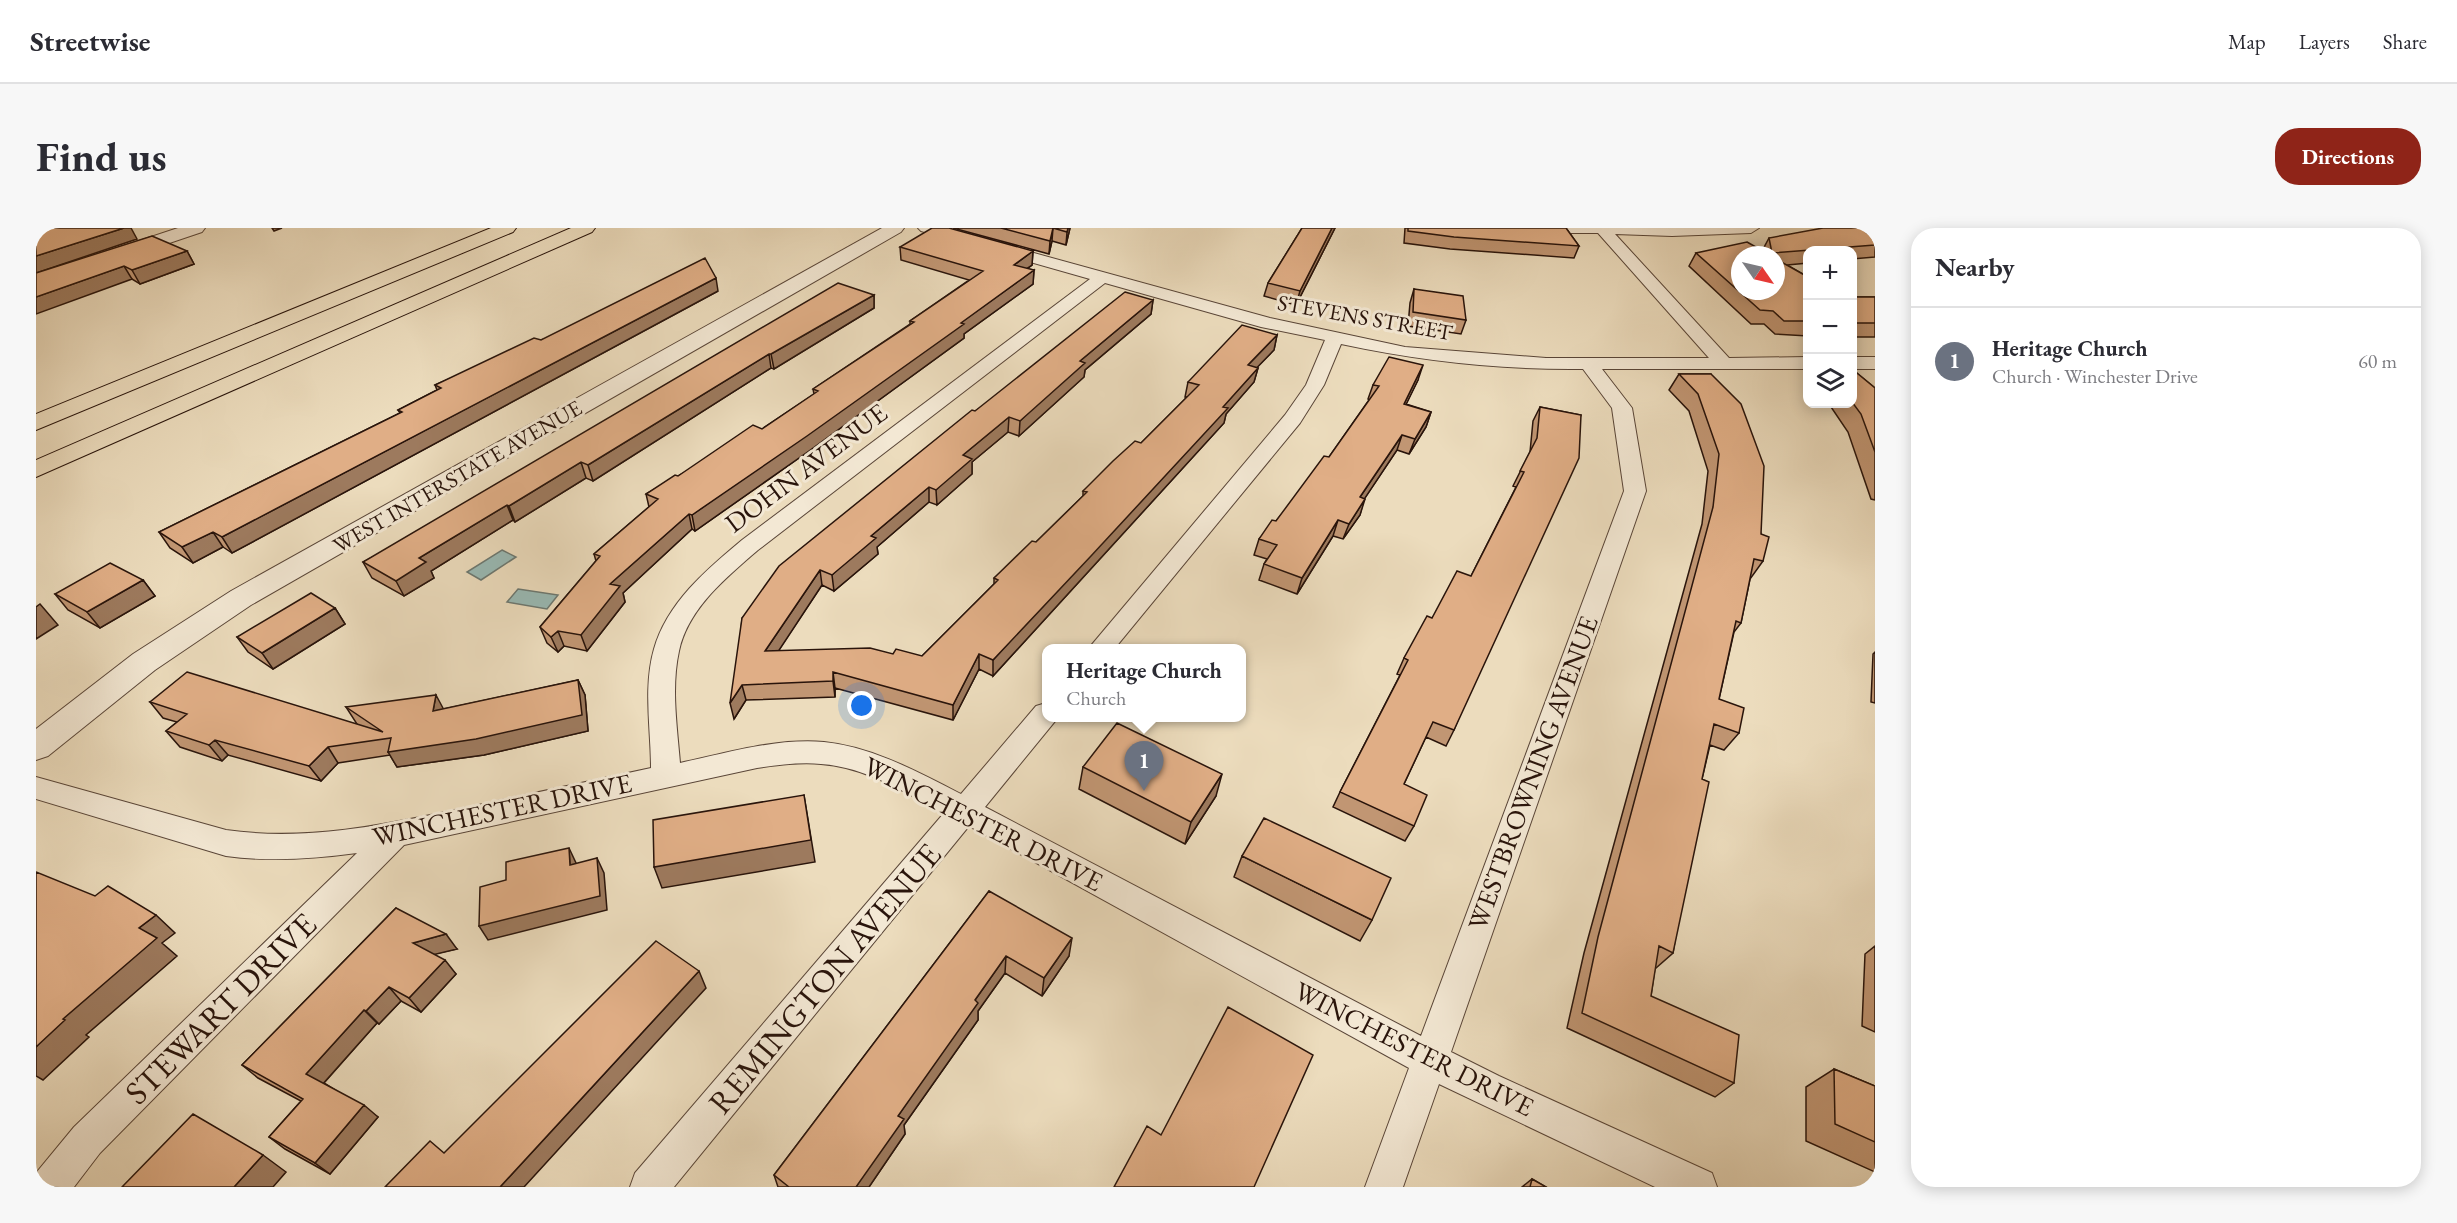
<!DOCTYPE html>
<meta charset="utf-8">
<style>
body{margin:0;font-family:"EB Garamond",serif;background:#f7f7f7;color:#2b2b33}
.controls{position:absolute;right:18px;top:18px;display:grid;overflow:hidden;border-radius:12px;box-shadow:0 3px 15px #0003}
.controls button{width:54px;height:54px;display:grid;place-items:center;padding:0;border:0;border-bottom:2px solid #e1e1e2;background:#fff;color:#2b2b33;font:30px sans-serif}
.compass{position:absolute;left:1695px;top:18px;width:54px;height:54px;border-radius:50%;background:#fff;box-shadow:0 3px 15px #0003;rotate:124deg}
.you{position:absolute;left:826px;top:478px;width:21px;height:21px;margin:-15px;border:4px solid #fff;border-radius:50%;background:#1a73e8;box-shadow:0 0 0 9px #1a73e833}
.badge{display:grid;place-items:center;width:39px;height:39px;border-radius:50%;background:#8f2418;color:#fff;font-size:20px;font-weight:700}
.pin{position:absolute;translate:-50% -50px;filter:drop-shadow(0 2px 3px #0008)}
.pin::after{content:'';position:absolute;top:32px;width:21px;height:18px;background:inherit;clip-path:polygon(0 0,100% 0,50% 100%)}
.popup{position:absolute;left:1006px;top:416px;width:204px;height:78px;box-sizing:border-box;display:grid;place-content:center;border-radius:12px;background:#fff;filter:drop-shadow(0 2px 4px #0005);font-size:20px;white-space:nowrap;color:#7c7c81}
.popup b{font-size:22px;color:#2b2b33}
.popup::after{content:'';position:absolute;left:50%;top:100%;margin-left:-12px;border:12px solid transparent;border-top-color:#fff}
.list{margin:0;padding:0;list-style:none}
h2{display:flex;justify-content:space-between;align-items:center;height:78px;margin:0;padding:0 24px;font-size:26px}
h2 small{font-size:20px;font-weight:400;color:#7c7c81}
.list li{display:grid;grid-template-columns:39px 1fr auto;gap:18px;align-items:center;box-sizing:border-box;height:108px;padding:0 24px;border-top:2px solid #e1e1e2}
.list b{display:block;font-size:22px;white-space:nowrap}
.list p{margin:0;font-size:20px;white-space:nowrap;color:#7c7c81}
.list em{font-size:20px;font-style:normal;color:#7c7c81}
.icon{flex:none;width:33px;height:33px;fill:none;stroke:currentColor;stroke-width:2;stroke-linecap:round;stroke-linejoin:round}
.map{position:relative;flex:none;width:1839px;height:959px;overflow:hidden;border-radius:24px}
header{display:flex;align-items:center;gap:36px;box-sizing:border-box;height:84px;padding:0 30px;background:#fff;border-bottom:2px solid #e1e1e2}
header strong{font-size:28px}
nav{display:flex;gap:33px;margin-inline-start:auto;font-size:21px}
.intro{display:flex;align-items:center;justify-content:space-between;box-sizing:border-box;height:144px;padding:0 36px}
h1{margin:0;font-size:42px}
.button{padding:15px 27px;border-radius:24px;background:#8f2418;color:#fff;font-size:21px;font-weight:700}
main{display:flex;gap:36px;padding:0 36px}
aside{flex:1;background:#fff;border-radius:24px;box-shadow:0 3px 15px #0003}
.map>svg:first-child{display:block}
.water{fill:#99bab5;stroke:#6c7871;stroke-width:1.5}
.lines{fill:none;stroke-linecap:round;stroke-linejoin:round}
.minor-casing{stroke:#5a4638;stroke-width:2}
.tertiary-casing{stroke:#5a4638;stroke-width:2}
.motorway-casing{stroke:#29140b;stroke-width:2}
.minor{fill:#f3e8d4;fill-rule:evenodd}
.tertiary{fill:#f3e8d4;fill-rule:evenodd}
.motorway{fill:#ecdcbd;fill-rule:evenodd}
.wall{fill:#c19673;stroke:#29140b;stroke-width:1.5;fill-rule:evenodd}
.shaded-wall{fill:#9d7a5e;stroke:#29140b;stroke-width:1.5}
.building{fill:#e0ae86;stroke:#29140b;stroke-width:1.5}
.labels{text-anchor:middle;stroke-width:6;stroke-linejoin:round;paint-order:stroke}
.far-street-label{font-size:22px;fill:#29140b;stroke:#f3e8d4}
.street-label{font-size:27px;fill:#29140b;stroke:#f3e8d4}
.near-street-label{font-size:33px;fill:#29140b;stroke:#f3e8d4}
</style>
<header>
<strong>Streetwise</strong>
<nav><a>Map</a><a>Layers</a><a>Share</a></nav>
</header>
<div class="intro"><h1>Find us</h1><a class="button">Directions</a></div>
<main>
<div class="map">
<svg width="1839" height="959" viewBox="0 0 1839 959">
<rect width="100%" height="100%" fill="#ecdcbd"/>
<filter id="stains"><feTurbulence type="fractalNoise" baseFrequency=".00333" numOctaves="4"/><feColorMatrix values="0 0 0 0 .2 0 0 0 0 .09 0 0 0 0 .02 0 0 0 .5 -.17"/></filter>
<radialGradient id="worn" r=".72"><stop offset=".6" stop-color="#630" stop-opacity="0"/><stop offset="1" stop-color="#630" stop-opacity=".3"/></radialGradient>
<!-- water -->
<path class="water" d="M466 322 480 329 445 352 431 344Z
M482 361 522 367 511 381 471 374Z"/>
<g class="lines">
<!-- minor casing -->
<g class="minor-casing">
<path id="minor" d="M882 0H907L1234 90 1369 119 1510 130H1673L1562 5H1526L1518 0H1723L1715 5 1636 8 1579 6 1693 130 1772 129V141H1566L1596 180 1610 263 1415 824 1463 848 1676 945 1681 959H1619L1403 856 1367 959H1329L1373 840 933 598 638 959H594L599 945 908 585C870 565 830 539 785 536 764 534 742 537 721 540L368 617 64 925 38 959H0V945L38 899 321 625C277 631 234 634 190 628L0 571V549L190 602C272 614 353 596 433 579 494 566 555 553 615 540 615 502 607 459 618 421 631 375 670 342 706 312L1054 51 885 3ZM1069 55 1225 99 1289 112 1270 157 1249 187 1053 420H1079L1264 195 1288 157 1305 116C1385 133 1465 142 1547 141L1576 180 1588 263 1385 808 949 579 1020 492 1021 490H1010V475L1000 478 925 566C882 544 837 519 788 514 740 510 691 525 644 535 641 498 635 459 643 423 652 380 691 349 722 322Z
M1816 129H1839V141H1816Z"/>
</g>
<!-- tertiary casing -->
<g class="tertiary-casing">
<path id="tertiary" d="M142 0H169L166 4 0 60V47Z
M846 0H868L865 4 215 377 119 442 12 528 0 532V501L97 426 195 363Z"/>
</g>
<!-- motorway casing -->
<g class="motorway-casing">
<path id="motorway" d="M455 0H480L477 4 0 202V186Z
M535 0H559L556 4 0 249V232Z"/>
</g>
<!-- minor -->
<use href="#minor" class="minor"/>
<!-- tertiary -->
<use href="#tertiary" class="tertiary"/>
<!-- motorway -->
<use href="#motorway" class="motorway"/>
</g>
<!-- wall -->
<path class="wall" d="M917 0H1034L1030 17 1016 13 1013 26Z
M1266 0H1299L1260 77 1228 68 1232 55Z
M1369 0H1530L1543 18 1538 30 1414 21 1368 15Z
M1839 5V29L1816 31V22H1772V35L1751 37 1772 49V108L1739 106 1728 96H1715L1653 38 1660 25 1726 23 1733 10ZM1704 27H1740V63Z
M864 19 997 23 996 37 991 41 998 42 997 56 928 106V110L773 223 659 303 656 301 587 365 589 374 551 423 528 418 522 424 511 415 504 399 560 333 558 326 613 279 610 266 726 201 778 166 777 161 874 96V93L933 52 865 32Z
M151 23 158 36 104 56 96 51 0 45Z
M1378 61 1430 92 1425 106 1372 98 1374 75Z
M682 63 196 325 187 319 157 335 134 320 123 304 364 185 362 182 401 162 399 157 505 112Z
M838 67V80L738 141 735 140 557 253 550 250 479 294 477 292 395 343 398 350 368 368 336 350 327 334Z
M1816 69H1839V109H1816Z
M1117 72 1115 86 1049 142 1048 149 983 208 972 204 936 234V246L901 277 893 274 841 319 842 326 798 363 786 357 742 423 857 426 886 428 958 356V350L1000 314 1047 268V263L1105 215 1151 169H1149L1152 154 1241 107 1238 122 1221 139 1222 140 1218 154 1190 186 1188 195 957 448 943 441 917 492 799 460V469L710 472 698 491 706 390 939 183Z
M1816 141 1839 160V272L1835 271 1812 204 1793 176H1816Z
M1643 146H1675L1725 306 1727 333 1714 351 1705 395 1698 404 1683 471 1703 505 1688 522 1674 517 1666 551 1637 725 1620 740H1619L1615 768 1698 855 1679 869 1531 800 1548 725 1666 296 1672 243 1653 183 1633 162Z
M1382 152 1370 176 1395 184 1390 199 1373 226 1361 222 1328 271 1324 287 1307 311 1297 308 1261 366 1223 352 1228 336 1231 331 1218 327 1223 311 1240 293 1293 229 1333 172 1332 171 1337 157Z
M1504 179 1545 187 1418 502 1410 518 1390 509 1368 556 1378 598 1369 613 1297 579 1304 564 1364 447 1361 446 1368 430 1396 390 1435 348 1480 259 1477 258 1494 224 1497 193Z
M107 352 119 368 64 400 32 382 19 366Z
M299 380 309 396 237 441 212 424 201 409Z
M1839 424V475L1835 474 1837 426Z
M542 452 549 467 552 503 448 527 361 539 354 527 302 535 285 553 192 527 186 533 144 519 130 503 141 494 127 490 114 474 321 496 310 479 408 481Z
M1047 539 1180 568 1149 616 1043 561Z
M1206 628 1336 692 1324 713 1198 649Z
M953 663 1033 728 1006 768 969 745 942 783V792L868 897 869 906 833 959H742L738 947Z
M360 680 421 721 398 726 420 746 385 784 365 773 343 796 341 795 288 855 342 889 294 946 249 921 233 909 265 873 222 850 206 837Z
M1839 718V804L1826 798 1829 726Z
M1798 841 1839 858V944L1770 913V859Z
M1496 951 1510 959H1486Z"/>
<!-- shaded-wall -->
<path class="shaded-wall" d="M88 0H95L101 11 0 45V28Z
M236 0H246L238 3Z
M1017 0 1016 13 1013 26 1014 13Z
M1032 0H1034L1030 17 1031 4Z
M1296 0H1299L1260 77 1264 63Z
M151 23 158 36 104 56 96 42Z
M997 23 996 37 977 50 978 37Z
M88 38 96 51 0 86V69Z
M998 42 997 56 928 106V110L773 223 659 303 656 287Z
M680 50 682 63 196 325 186 309Z
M838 67V80L738 141 735 126Z
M1117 72 1115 86 1049 142 1048 149 983 208 984 193 1044 133Z
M1241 107 1238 122 1209 152 1212 137Z
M733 126 735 140 557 253 552 237Z
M1387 137 1382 152 1363 191 1368 176Z
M1222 140 1218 154 1190 186 1188 195 957 448V432Z
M1395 184 1390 199 1373 226 1379 211Z
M973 189 972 204 936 234V246L901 277 900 262 927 227Z
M1366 207 1361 222 1319 285 1324 269Z
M545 234 550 250 479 294 473 278Z
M893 259V274L841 319 842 326 798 363 796 347 835 308Z
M1329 271 1324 287 1307 311 1313 296Z
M471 277 477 292 395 343 398 350 368 368 360 353 383 330Z
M653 286 656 301 587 365 589 374 551 423 545 407 574 356Z
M1302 292 1297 308 1261 366 1266 350Z
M177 304 187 319 157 335 146 319Z
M784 342 786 357 732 439 729 423Z
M107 352 119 368 64 400 51 384Z
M4 376 22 397 0 411V379Z
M299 380 309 396 237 441 226 425Z
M522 403 528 418 522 424 515 409Z
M943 426V441L917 492V477Z
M797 444 799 460V469L797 453Z
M542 452 549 467 552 503 448 527 361 539 352 524Z
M706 457 710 472 698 491 694 475Z
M400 467 408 482 397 483Z
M179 512 192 527 186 533 173 517Z
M292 519 302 535 285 553 273 538Z
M1186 546 1180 568 1149 616 1155 594Z
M768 567 779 634 626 660 618 639Z
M533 620 540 635 541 652 534 637Z
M561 630 568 645 571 682 452 712 443 698Z
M120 687 139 705 126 715 141 728 50 807 53 809 7 852 0 848V819L103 700Z
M410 706 421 721 388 729 377 715Z
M1036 710 1033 728 1006 768 1008 750Z
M970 728 969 745 942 783V792L868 897 869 906 833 959H820L862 888 939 772Z
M409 732 420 746 385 784 373 770Z
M663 743 670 760 488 959H464Z
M353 759 365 773 343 796 330 783Z
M328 782 341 795 285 858 270 846Z
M328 877 342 889 294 946 279 935Z
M227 927 250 944 237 959H198Z"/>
<!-- building -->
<path class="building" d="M0 0H88L0 28Z
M896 0H913L997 23 978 37 998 42 925 95 928 96 771 208 656 287 653 286 574 356 584 358 545 407 522 403 515 409 504 399 564 328 558 326 622 271 610 266 639 247 642 248 717 197 726 201 782 163 777 161 878 94 874 93 947 43 864 19Z
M965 0H1032L1031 4 1017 0 1014 13Z
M1266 0H1296L1264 63 1232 55Z
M1372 0H1530L1543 18 1418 9 1372 3Z
M1787 0H1826L1839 5V17L1736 25 1733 10Z
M116 8 151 23 96 42 88 38 0 69V45Z
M1711 14 1734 27H1704V63H1740V31L1772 49V93H1748L1737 83 1724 82 1660 25Z
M669 30 680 50 186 309 177 304 146 319 123 304 366 184 362 182 405 160 399 157 498 110 505 112Z
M802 55 838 67 735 126H733L552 237 545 234 473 278 471 277 383 330 390 334 360 353 327 334Z
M1378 61 1427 68 1430 92 1377 84Z
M1089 64 1117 72 1044 133 1049 135 984 193 973 189 927 227 936 231 900 262 893 259 835 308 840 310 796 347 784 342 729 423 834 420 857 426 860 421 886 428 962 352 958 350 996 313 1000 314 1051 264 1047 263 1077 233 1099 213 1105 215 1163 157 1152 154 1206 97 1241 107 1212 137 1222 140 1187 179 1192 180 1055 328 957 432 943 426 917 477 797 444V453L706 457 694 475 706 390 743 338 936 182 939 183Z
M1816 69H1839V95H1816Z
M1353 129 1387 137 1368 176 1395 184 1379 211 1366 207 1324 269 1329 271 1313 296 1302 292 1266 350 1228 336 1241 317 1223 311 1236 292 1240 293 1288 228 1293 229 1343 158 1337 157Z
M1816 141 1839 160V224L1825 186 1816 174Z
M1643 146H1675L1705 176 1728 238 1725 306 1733 309 1727 333 1718 331 1705 395 1700 393 1683 471 1708 480 1703 505 1678 496 1666 551 1673 554 1637 725 1623 718 1615 768 1703 807 1698 855 1546 785 1562 709 1677 279 1683 226 1662 166Z
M1504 179 1545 187 1543 230 1418 502 1397 494 1368 556 1391 567 1378 598 1304 564 1372 432 1368 430 1391 388 1396 390 1421 343 1435 348 1488 244 1484 243 1501 210Z
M74 335 107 352 51 384 19 366Z
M275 365 299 380 226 425 201 409Z
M151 444 347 504 310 479 400 467 397 483 542 452 546 487 440 511 352 524 355 510 292 519 273 538 179 512 173 517 130 503 151 486 114 474Z
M1081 495 1186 546 1155 594 1047 539Z
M768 567 775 612 618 639 617 592Z
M1228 590 1355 650 1336 692 1206 628Z
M533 620 534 637 561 630 564 668 443 698 444 659 470 652V634Z
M0 644 59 668 72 658 120 687 103 700 121 710 27 791 29 792 0 819Z
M953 663 1036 710 1008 750 970 728 939 772 942 775 862 888 868 891 820 959H753L738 947Z
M360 680 410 706 377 715 409 732 373 770 353 759 330 783 328 782 270 846 328 877 279 935 233 909 267 871 206 837Z
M620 713 663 743 464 959H349L394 913 408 925Z
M1192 779 1277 827 1218 959H1078L1111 898 1125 907Z
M1798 841 1839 858V914L1799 896Z
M157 886 227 927 198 959H86Z
M1496 951 1510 959H1494Z"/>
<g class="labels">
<!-- far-street labels -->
<g class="far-street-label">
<text transform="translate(1329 89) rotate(10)" y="8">STEVENS STREET</text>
<text transform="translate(421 248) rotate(-30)" y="8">WEST INTERSTATE AVENUE</text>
</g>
<!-- street labels -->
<g class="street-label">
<text transform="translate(770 240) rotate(-37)" y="9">DOHN AVENUE</text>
<text transform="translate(1497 545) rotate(-70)" y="9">WESTBROWNING AVENUE</text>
<text transform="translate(466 582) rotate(-12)" y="9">WINCHESTER DRIVE</text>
<text transform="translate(947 596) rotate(27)" y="9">WINCHESTER DRIVE</text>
<text transform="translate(1378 821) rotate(27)" y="9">WINCHESTER DRIVE</text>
</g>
<!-- near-street labels -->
<g class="near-street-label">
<text transform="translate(788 750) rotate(-50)" y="12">REMINGTON AVENUE</text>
<text transform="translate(184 780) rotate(-45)" y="12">STEWART DRIVE</text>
</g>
</g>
<rect width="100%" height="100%" filter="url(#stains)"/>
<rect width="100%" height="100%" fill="url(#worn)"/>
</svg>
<div class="controls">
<button>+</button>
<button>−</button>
<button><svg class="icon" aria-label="layers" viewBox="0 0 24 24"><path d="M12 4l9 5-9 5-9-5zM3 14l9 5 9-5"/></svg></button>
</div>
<svg class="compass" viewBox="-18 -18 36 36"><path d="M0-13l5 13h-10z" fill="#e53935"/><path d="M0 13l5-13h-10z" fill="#7c7c81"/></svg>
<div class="you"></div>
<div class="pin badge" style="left:1108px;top:563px;background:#6b7280">1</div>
<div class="popup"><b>Heritage Church</b>Church</div>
</div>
<aside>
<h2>Nearby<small></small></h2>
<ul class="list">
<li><span class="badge" style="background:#6b7280">1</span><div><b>Heritage Church</b><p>Church · Winchester Drive</p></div><em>60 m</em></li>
</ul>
</aside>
</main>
